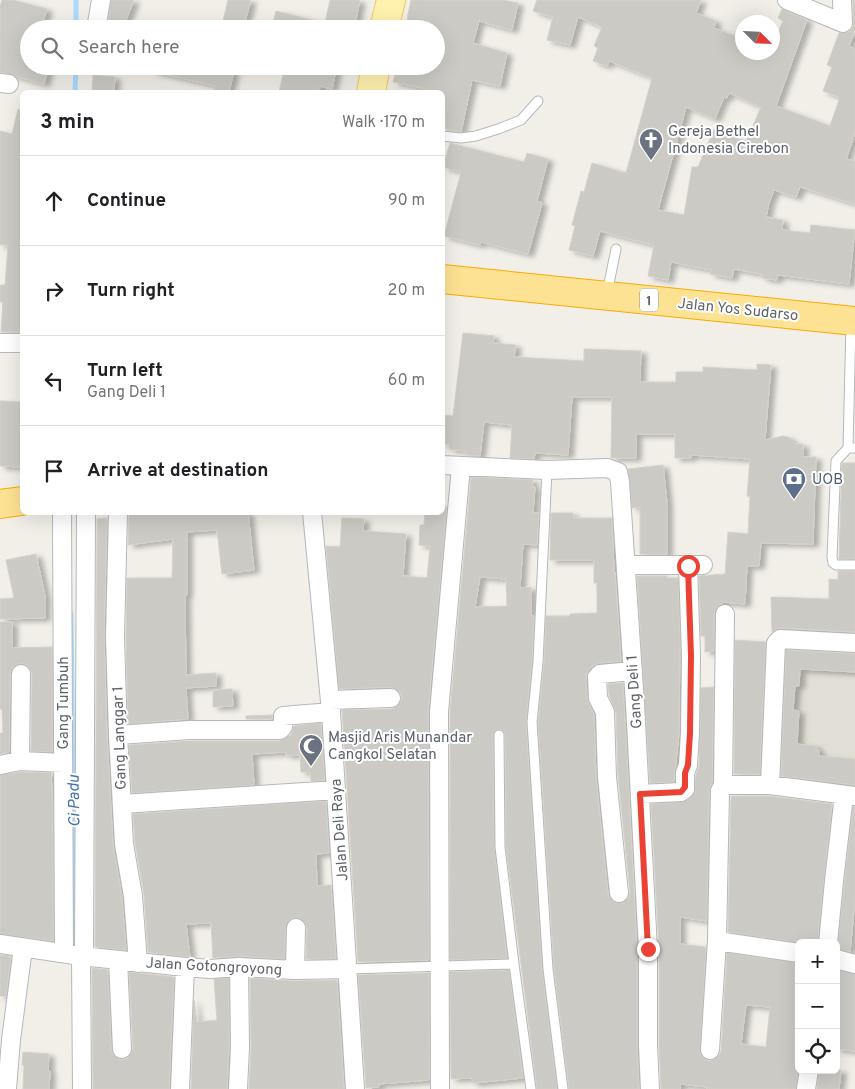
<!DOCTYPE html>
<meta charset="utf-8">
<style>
body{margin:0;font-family:Overpass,sans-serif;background:#f6f6f6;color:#202124}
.controls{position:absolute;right:15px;bottom:15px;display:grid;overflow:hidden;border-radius:8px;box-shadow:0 5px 20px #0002}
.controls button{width:45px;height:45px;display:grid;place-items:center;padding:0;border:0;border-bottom:1px solid #e0e0e0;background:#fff;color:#202124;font:25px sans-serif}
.compass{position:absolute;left:735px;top:15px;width:45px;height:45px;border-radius:50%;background:#fff;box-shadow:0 5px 20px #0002;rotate:114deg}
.stop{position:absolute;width:15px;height:15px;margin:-11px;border:4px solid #ea4335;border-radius:50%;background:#fff}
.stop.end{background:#ea4335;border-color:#fff;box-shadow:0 1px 5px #0008}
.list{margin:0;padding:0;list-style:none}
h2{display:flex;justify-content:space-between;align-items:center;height:65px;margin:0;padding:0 20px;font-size:21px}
h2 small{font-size:16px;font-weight:400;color:#757577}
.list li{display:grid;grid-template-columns:32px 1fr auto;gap:15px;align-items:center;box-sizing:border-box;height:90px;padding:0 20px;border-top:1px solid #e0e0e0}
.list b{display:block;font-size:19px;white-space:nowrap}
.list p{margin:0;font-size:16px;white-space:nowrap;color:#757577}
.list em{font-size:16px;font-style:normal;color:#757577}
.icon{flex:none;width:28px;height:28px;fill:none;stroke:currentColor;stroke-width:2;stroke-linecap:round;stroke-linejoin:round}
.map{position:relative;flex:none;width:855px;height:1089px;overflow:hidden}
.search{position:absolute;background:#fff;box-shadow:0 5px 20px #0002;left:20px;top:20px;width:425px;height:55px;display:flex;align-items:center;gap:12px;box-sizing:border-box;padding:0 18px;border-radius:28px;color:#757577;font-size:19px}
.panel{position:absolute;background:#fff;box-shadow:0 5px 20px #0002;left:20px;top:90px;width:425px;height:425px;border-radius:8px}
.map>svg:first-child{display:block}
.education{fill:#e1ded6}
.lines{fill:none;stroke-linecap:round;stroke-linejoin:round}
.stream{stroke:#aadaff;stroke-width:5}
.building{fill:#cccac5;stroke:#d6d1c6;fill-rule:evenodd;filter:url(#shadow)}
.lane-casing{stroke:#b5b8bc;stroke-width:11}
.street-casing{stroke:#b5b8bc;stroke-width:20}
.primary-casing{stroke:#f2c960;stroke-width:30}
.highway-casing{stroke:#f9ab00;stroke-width:30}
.lane{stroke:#fff;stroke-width:9}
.street{stroke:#fff;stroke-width:18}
.primary{stroke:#fff2af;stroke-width:28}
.highway{stroke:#fde293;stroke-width:28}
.route{stroke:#ea4335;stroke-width:6}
.labels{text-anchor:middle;stroke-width:4;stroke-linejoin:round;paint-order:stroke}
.shield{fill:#fff;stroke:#8f9295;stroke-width:1}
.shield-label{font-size:14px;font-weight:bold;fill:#5f6368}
.worship-label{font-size:15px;fill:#5b616d;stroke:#fff;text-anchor:start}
.street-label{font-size:15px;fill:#5f6368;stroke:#fff}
.service-label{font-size:15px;fill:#4e5e75;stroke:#fff;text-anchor:start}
.water-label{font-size:16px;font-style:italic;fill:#4174aa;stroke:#fff}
</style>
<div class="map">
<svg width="855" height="1089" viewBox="0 0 855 1089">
<defs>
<filter id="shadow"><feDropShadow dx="5.5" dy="3" stdDeviation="2.5" flood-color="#0004"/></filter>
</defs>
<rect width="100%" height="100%" fill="#f1efe8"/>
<!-- education -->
<path class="education" d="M778 644 855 647V789L773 782Z"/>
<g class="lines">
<!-- stream -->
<path class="stream" d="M76 0V29
M75 92 76 66
M71 613 75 952"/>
</g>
<!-- building -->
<path class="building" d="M2 0H13L47 9 41 29H29V66H49L44 84 0 72V7Z
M111 0H134L125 23 115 20 112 29H107Z
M228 0H251L243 29H221Z
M330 0H360L354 29H281L272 27 276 11 325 23Z
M411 0H502L518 3 512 30 479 21 473 43 507 53 500 86 472 80 461 132 442 128V92L393 82 397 66H436V29H405Z
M537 0H701L696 13 716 21 714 28 742 39V52H761L769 55 770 52H772V46L783 21 778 18 782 9 807 20 776 106 830 126 839 100H838L839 97 823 91 832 67 827 65 839 33 849 32 853 27V0H855V29L849 46 855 49V133L846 159 855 161V204L800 187 796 197 774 190 769 203 766 217 783 220 782 230 810 233 811 225 855 230 849 284 778 275 777 280 762 278V274L734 269 732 278 710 274 711 270 671 262 668 280 648 276 654 245 600 231 593 256 569 250 575 226 572 225 581 191 584 192 592 163 626 173 652 78 609 61 607 66 593 61 598 48 594 46 602 27 578 17 570 45 547 40 553 17 533 11ZM729 93 761 107 746 142 714 129 698 167H692L684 215 658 210 686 107 715 119 724 97 726 99Z
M153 66H217L234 71 229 92H213L215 86 152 71Z
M285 66H337L332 89 320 86 319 92H279Z
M93 75 115 77 114 92H92Z
M18 109 22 110V332H1L3 302H0V285H5L8 245H0V131L12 134Z
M450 143 524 162 527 153 548 159 537 201 542 203 528 254 481 242 480 245 444 236 461 172 443 167Z
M463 333 494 336 493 343 516 345 514 357 584 361V349L641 351 640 382H676V372H703V367L757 370V364L771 365 765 440 783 436 788 437 795 444H803V457H816L813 544 761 543 759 566H747L745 604 724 602 716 608 714 614V651L705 652V636H701L699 576 725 574 728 532 748 534 750 496H747L750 459 691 455V458H675V434H636V458H611L612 397H572L568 455 537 453H535L534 459 510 458 512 425 484 422 480 456 466 455V451L449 449 450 445 442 444V415L453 416Z
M0 401 22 402V467L0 466Z
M842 463H855V559H839Z
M663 465 667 503V554H640V507L632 508 628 469Z
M471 477 533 480 532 487H535L533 513H539L537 545 523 544 520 588 531 587V616H534L532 662 526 722 542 969 557 1089H537L506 847 505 735 504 731 499 729 495 730 493 735 494 847 507 958 450 960V712ZM480 577 506 579 507 606 475 607Z
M442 506 447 507 428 712 429 960 358 962 342 710 392 709 400 703 402 697 400 692 391 687 339 689 326 546 340 547 342 518 364 519 363 531 406 534 403 576 427 578 430 546 419 545 420 525H424L425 512H442Z
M129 512H248L254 570 222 574 217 530 187 532V595H185L186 675 216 673V686L186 688 188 719 128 724 126 637 127 578H172L173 539 128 545Z
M551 513H573V518H612L614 572H615L621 661 599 663 589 669 586 677 587 698 594 715 596 778 608 894 610 899 614 902 621 903 628 898 630 892 618 776 616 712 609 695 608 684 623 683 637 949V1045L639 1089H569L554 968 538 722 544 663 546 616H570V614L597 613V583H594V560H550Z
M107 518 104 637 107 735 113 845 122 897 126 950 95 947 97 519Z
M36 554 45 596V618L0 619V599L14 598 6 560Z
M838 571H855V632L781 628 772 632 771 597 829 599V579L838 580Z
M637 576H667V578H678L680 637 679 733 674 782 650 783Z
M0 622H12V648L52 647V752L31 751 32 674 30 669 27 665 21 663 12 668 10 674 9 752 0 754V733H3L2 709H0Z
M735 640 766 642 760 774H734Z
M786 650 855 654V672L800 669 799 686H795L793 710 799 711 797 744 816 746V750H819V756L855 759V785L781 776Z
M714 687 712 782 709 791 707 921 680 917V944L706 947 700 1054 704 1059 710 1061 719 1056 721 1051 727 953 799 963V1068L796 1089H707V1087L680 1084V1089H661L659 1045V948L651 804 682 802 687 800 694 794 696 775 699 766 701 688ZM746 1005 770 1007 766 1047 741 1044Z
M232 689 233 706 213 707V690Z
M273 715 272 719H246V716Z
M321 723 325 780 311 781 310 772H301L300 755H286V752L252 754 254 785 132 793 129 745 190 741H280L291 735 294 726Z
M21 772 51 773 53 805V941L0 934V775Z
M731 796H769L832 804 817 943H801L728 932Z
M326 801 329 853 316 854 317 886 331 885 336 959H306L307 928 305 923 297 917 291 919 285 927V959L240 956 213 958 211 923 186 924 190 957 148 952 144 895 135 843 133 814Z
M853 806H855V900L850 952 837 949Z
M0 955 11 956 6 996H0Z
M92 968 108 970 111 1049 113 1055 122 1060 128 1058 133 1049 129 972 174 977 169 1089H93Z
M509 970 523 1078 473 1083 472 1078 451 1079 450 972Z
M836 970 855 974V1051L836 1049Z
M429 973V1080L379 1084V1087L366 1088 358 975Z
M229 978V1047L227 1089H191L194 1000 197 1022 217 1020 214 979Z
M250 978 294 981 337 980 344 1089H249L251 1047Z
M23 1052 49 1054 48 1070 50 1071 49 1089H23L24 1065H22Z
M819 1070H841L839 1089H817Z"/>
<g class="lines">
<!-- lane casing -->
<g class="lane-casing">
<path id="lane" d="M442 136 461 138 476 136 498 129 521 120 538 101
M607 293 616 249
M848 448 851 323
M855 448H848L836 461 832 557 833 563 836 565H855
M547 470 538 662 532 722 548 969 563 1089
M499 735 500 847 514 964
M348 969 514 964 531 1089"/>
</g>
<!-- street casing -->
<g class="street-casing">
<path id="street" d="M787 0 843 23 842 0
M96 29 101 0
M0 83 9 84
M0 343H22
M442 465 547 470 607 468 618 472 620 482 635 704 648 949V1045L650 1089
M62 512 64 953
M118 512 115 637 118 735 124 844 133 896 138 963
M312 512 331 712 355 1089
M626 565H703
M330 700 391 698
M118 735 190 730H280L283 727V716L331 712
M20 761 63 763
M0 765 20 761 21 674
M723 785H770L855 796
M770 785 776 643 780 639 855 643
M640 794 681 792 685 789V773L688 765 690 733 691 656 688 565
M122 804 336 790
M619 893 607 777 605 712 598 698 597 677 600 674 633 671
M717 941 799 953
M828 943 834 881 844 795
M0 944 81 956 185 967 210 969 239 967 295 970 348 969
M81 956 82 1089
M84 956 86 512
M836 959 855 964
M118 960 122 1049
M295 970 296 928
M710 1050 717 941 720 791 723 785 725 614
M7 1089 11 1040 23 948
M180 1089 185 967
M238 1089 240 1047 239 967
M440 1089 439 712 461 466
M806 1089 809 1070"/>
</g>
<!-- primary casing -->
<g class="primary-casing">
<path id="primary" d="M384 29 391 0
M371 92 376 66"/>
</g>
<!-- highway casing -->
<g class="highway-casing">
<path id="highway" d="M442 279 855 321
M0 504 22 501"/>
</g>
<!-- lane -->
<use href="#lane" class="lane"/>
<!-- street -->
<use href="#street" class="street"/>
<!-- primary -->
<use href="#primary" class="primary"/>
<!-- highway -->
<use href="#highway" class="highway"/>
</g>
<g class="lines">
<!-- route -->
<path class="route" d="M648 949 640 794 681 792 685 787V773L688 765 690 733 691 656 688 566"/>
</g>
<!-- icons -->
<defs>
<g id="church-pin" transform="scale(1.25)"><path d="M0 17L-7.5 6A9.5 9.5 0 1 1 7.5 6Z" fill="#6b7280" stroke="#fff"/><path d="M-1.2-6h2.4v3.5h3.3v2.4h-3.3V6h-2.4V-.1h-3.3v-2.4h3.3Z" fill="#fff"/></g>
<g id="bank-pin" transform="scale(1.25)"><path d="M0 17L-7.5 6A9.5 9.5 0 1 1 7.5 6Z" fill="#5c6f8a" stroke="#fff"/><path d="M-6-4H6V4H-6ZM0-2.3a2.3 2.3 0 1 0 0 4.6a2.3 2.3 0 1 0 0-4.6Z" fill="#fff"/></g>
<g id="mosque-pin" transform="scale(1.25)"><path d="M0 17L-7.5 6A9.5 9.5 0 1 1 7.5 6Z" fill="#6b7280" stroke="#fff"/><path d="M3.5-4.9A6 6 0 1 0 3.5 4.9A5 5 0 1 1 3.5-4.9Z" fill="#fff"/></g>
</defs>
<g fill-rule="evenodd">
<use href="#church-pin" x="651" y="140"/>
<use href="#bank-pin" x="794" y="479"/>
<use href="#mosque-pin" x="311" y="746"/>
</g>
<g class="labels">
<!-- shield labels -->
<rect class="shield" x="640" y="288.5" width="18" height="23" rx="4"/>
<g class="shield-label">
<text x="649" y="305">1</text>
</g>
<!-- worship labels -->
<g class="worship-label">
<text x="668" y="136">Gereja Bethel<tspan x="668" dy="17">Indonesia Cirebon</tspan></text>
<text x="328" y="742">Masjid Aris Munandar<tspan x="328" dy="17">Cangkol Selatan</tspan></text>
</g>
<!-- street labels -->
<g class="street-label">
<text transform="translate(738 309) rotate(6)" y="5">Jalan Yos Sudarso</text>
<text transform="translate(634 692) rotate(-94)" y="5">Gang Deli 1</text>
<text transform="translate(63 703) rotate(-90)" y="5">Gang Tumbuh</text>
<text transform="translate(119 738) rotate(-92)" y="5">Gang Langgar 1</text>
<text transform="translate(339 830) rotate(-94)" y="5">Jalan Deli Raya</text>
<text transform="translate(214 966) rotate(3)" y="5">Jalan Gotongroyong</text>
</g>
<!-- service labels -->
<g class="service-label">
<text x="812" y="484">UOB</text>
</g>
<!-- water labels -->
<g class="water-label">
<text transform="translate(73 801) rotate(-91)" y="6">Ci Padu</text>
</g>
</g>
</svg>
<div class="controls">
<button>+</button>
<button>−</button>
<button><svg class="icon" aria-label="locate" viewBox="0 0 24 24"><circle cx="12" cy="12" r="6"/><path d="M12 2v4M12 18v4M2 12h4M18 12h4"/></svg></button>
</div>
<svg class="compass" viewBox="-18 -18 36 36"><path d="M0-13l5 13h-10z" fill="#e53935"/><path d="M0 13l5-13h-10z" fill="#757577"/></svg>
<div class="stop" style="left:688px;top:566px"></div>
<div class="stop end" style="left:648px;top:949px"></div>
<div class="search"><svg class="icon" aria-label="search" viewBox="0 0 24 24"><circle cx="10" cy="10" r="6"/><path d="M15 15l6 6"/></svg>Search here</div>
<section class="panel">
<h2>3 min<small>Walk · 170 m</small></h2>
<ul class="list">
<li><svg class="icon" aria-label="ahead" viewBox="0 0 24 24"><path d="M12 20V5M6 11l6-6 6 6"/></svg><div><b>Continue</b></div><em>90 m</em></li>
<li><svg class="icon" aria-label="right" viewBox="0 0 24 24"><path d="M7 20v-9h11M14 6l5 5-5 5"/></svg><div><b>Turn right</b></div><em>20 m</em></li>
<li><svg class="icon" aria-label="left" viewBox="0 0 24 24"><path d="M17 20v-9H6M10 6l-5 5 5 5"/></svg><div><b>Turn left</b><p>Gang Deli 1</p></div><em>60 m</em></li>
<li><svg class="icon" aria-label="arrive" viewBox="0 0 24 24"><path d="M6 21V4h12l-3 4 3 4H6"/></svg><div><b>Arrive at destination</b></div></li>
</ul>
</section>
</div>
